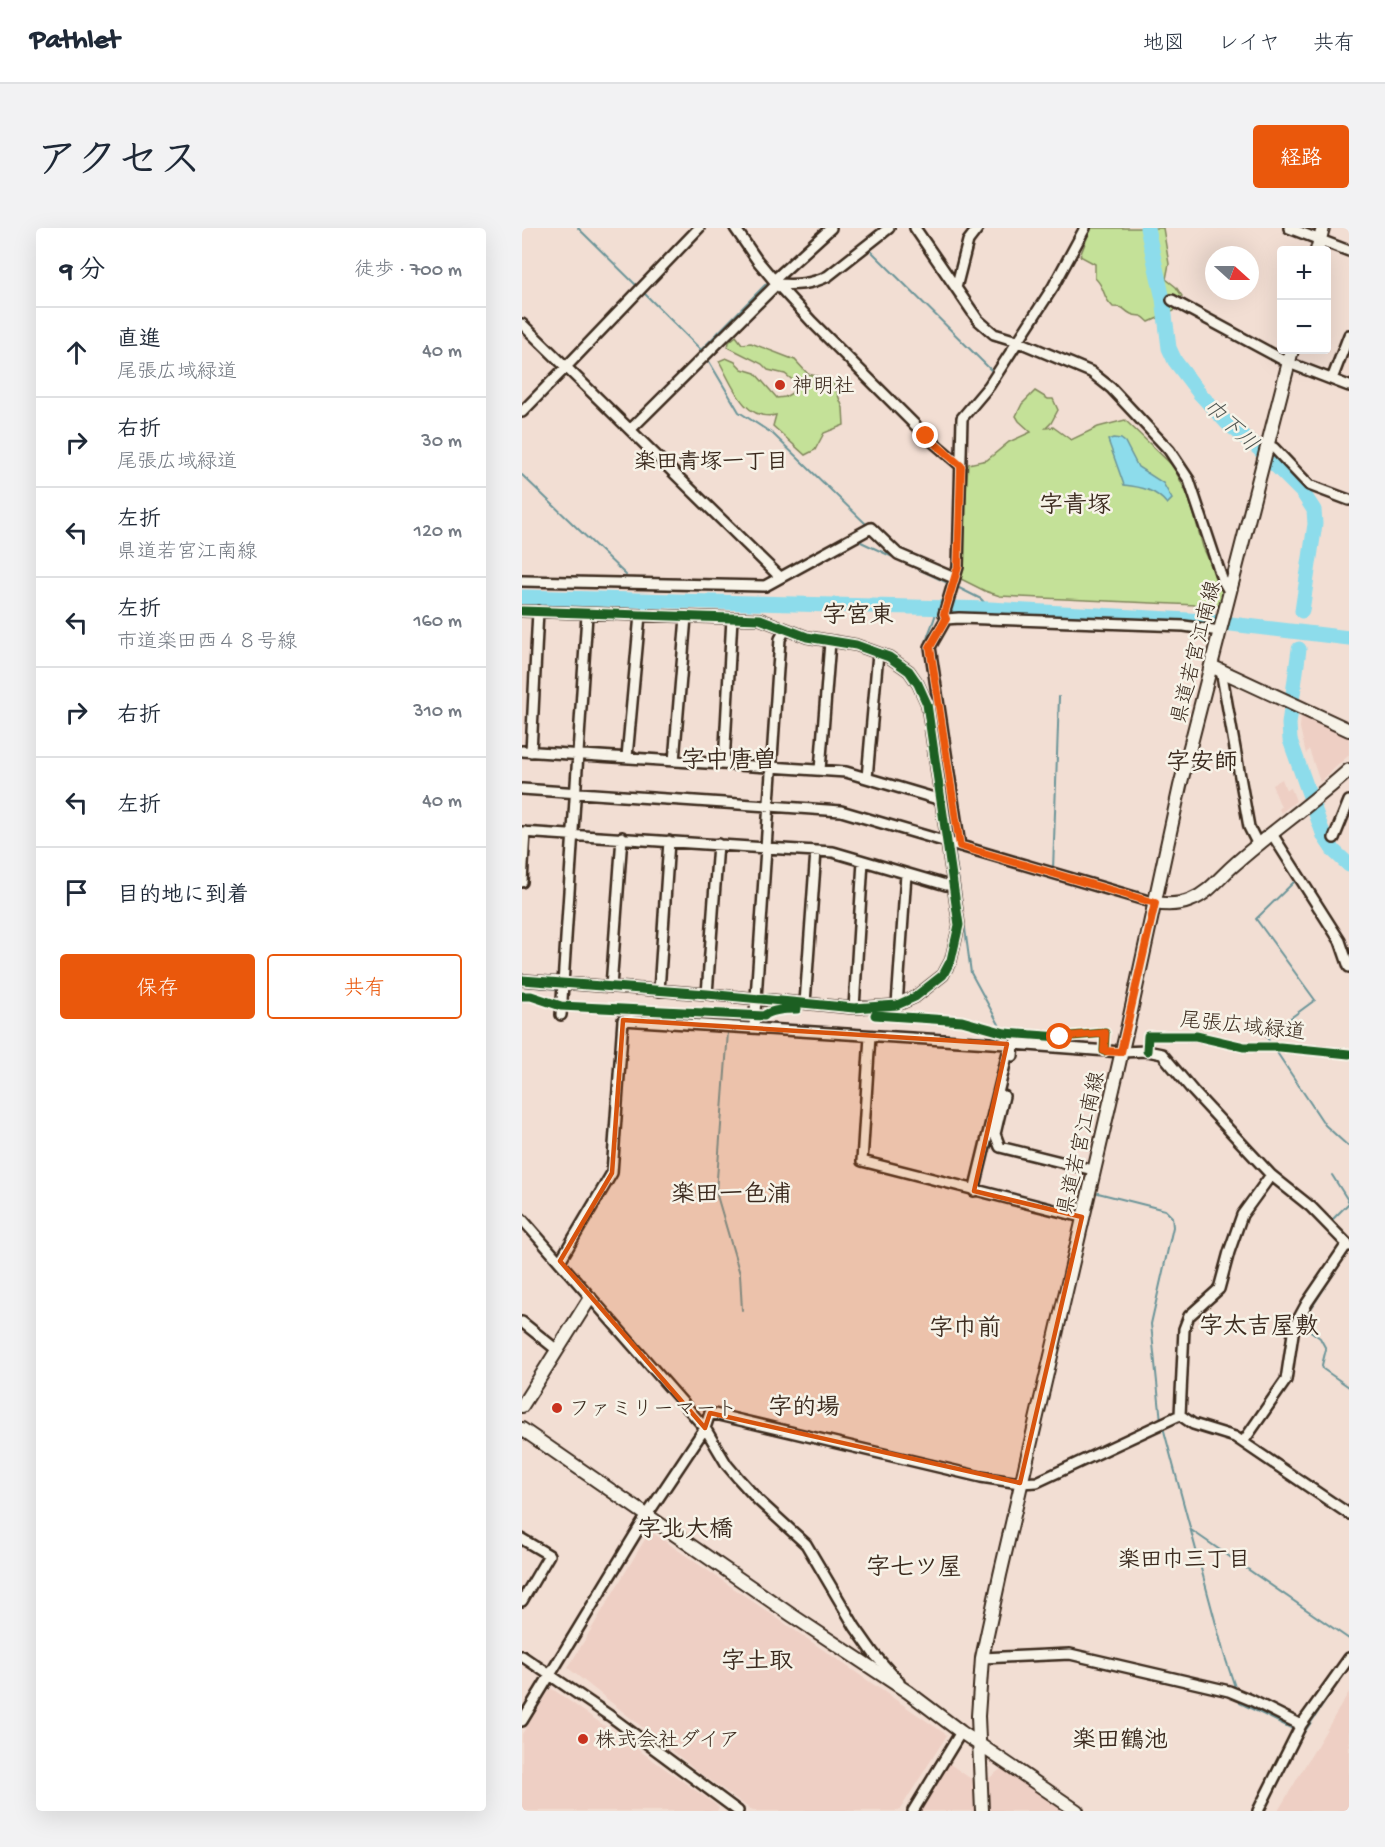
<!DOCTYPE html>
<html lang="ja">
<meta charset="utf-8">
<style>
body{margin:0;font-family:"Gochi Hand","Klee One",sans-serif;background:#f2f2f3;color:#1f2937}
.controls{position:absolute;right:18px;top:18px;display:grid;overflow:hidden;border-radius:6px;box-shadow:0 6px 24px #0002}
.controls button{width:54px;height:54px;display:grid;place-items:center;padding:0;border:0;border-bottom:2px solid #e0e1e3;background:#fff;color:#1f2937;font:30px sans-serif}
.compass{position:absolute;left:683px;top:18px;width:54px;height:54px;border-radius:50%;background:#fff;box-shadow:0 6px 24px #0002;rotate:111deg}
.stop{position:absolute;width:18px;height:18px;margin:-14px;border:4px solid #ea580c;border-radius:50%;background:#fff}
.stop.end{background:#ea580c;border-color:#fff;box-shadow:0 2px 6px #0008}
.list{margin:0;padding:0;list-style:none}
h2{display:flex;justify-content:space-between;align-items:center;height:78px;margin:0;padding:0 24px;font-size:26px}
h2 small{font-size:20px;font-weight:400;color:#747a83}
.list li{display:grid;grid-template-columns:39px 1fr auto;gap:18px;align-items:center;box-sizing:border-box;height:90px;padding:0 24px;border-top:2px solid #e0e1e3}
.list b{display:block;font-size:22px;white-space:nowrap}
.list p{margin:0;font-size:20px;white-space:nowrap;color:#747a83}
.list em{font-size:20px;font-style:normal;color:#747a83}
.actions{display:flex;gap:12px;padding:18px 24px}
.actions a{flex:1;padding:14px 0;border:2px solid #ea580c;border-radius:6px;text-align:center;font-size:21px;color:#ea580c}
.actions .main{background:#ea580c;color:#fff}
.icon{flex:none;width:33px;height:33px;fill:none;stroke:currentColor;stroke-width:2;stroke-linecap:round;stroke-linejoin:round}
.map{position:relative;flex:none;width:827px;height:1583px;overflow:hidden;border-radius:6px}
header{display:flex;align-items:center;gap:36px;box-sizing:border-box;height:84px;padding:0 30px;background:#fff;border-bottom:2px solid #e0e1e3}
header strong{font-size:28px}
nav{display:flex;gap:33px;margin-inline-start:auto;font-size:21px}
.intro{display:flex;align-items:center;justify-content:space-between;box-sizing:border-box;height:144px;padding:0 36px}
h1{margin:0;font-size:42px}
.button{padding:15px 27px;border-radius:6px;background:#ea580c;color:#fff;font-size:21px;font-weight:700}
main{display:flex;gap:36px;padding:0 36px}
aside{flex:1;background:#fff;border-radius:6px;box-shadow:0 6px 24px #0002}
.map>svg:first-child{display:block}
.built{fill:#eecfc4}
.green{fill:#c4e198;stroke:#80865b;stroke-width:1.5}
.water{fill:#8ddceb;stroke:#6c9599;stroke-width:1.5}
.lines{fill:none;stroke-linecap:round;stroke-linejoin:round}
.stream{stroke:#6c9599;stroke-width:2}
.river{stroke:#8ddceb;stroke-width:15}
.street-casing{stroke:#3b2a1e;stroke-width:14}
.secondary-casing{stroke:#3b2a1e;stroke-width:16}
.street{stroke:#f7f3e8;stroke-width:9}
.secondary{stroke:#f7f3e8;stroke-width:12}
.cycleway-casing{stroke:#f7f3e8;stroke-width:13}
.cycleway{stroke:#1b5e20;stroke-width:9}
.route{stroke:#ea580c;stroke-width:8}
.marked{fill:#d7540e;fill-opacity:0.2;stroke:#d7540e;stroke-width:4.5;stroke-linejoin:round}
.poi-dot{fill:#c8321e;stroke:#f7f3e8;stroke-width:2}
.labels{text-anchor:middle;stroke-width:5;stroke-linejoin:round;paint-order:stroke}
.poi-label{font-size:21px;fill:#3b2a1e;stroke:#f7f3e8;text-anchor:start}
.street-label{font-size:21px;fill:#3b2a1e;stroke:#f7f3e8}
.water-label{font-size:22px;font-style:italic;fill:#505651;stroke:#f7f3e8}
.neighbourhood-label{font-size:22px;font-weight:bold;fill:#3b2a1e;stroke:#f7f3e8}
.quarter-label{font-size:24px;font-weight:bold;fill:#3b2a1e;stroke:#f7f3e8}
</style>
<header>
<strong>Pathlet</strong>
<nav><a>地図</a><a>レイヤ</a><a>共有</a></nav>
</header>
<div class="intro"><h1>アクセス</h1><a class="button">経路</a></div>
<main>
<aside>
<h2>9 分<small>徒歩 · 700 m</small></h2>
<ul class="list">
<li><svg class="icon" aria-label="ahead" viewBox="0 0 24 24"><path d="M12 20V5M6 11l6-6 6 6"/></svg><div><b>直進</b><p>尾張広域緑道</p></div><em>40 m</em></li>
<li><svg class="icon" aria-label="right" viewBox="0 0 24 24"><path d="M7 20v-9h11M14 6l5 5-5 5"/></svg><div><b>右折</b><p>尾張広域緑道</p></div><em>30 m</em></li>
<li><svg class="icon" aria-label="left" viewBox="0 0 24 24"><path d="M17 20v-9H6M10 6l-5 5 5 5"/></svg><div><b>左折</b><p>県道若宮江南線</p></div><em>120 m</em></li>
<li><svg class="icon" aria-label="left" viewBox="0 0 24 24"><path d="M17 20v-9H6M10 6l-5 5 5 5"/></svg><div><b>左折</b><p>市道楽田西４８号線</p></div><em>160 m</em></li>
<li><svg class="icon" aria-label="right" viewBox="0 0 24 24"><path d="M7 20v-9h11M14 6l5 5-5 5"/></svg><div><b>右折</b></div><em>310 m</em></li>
<li><svg class="icon" aria-label="left" viewBox="0 0 24 24"><path d="M17 20v-9H6M10 6l-5 5 5 5"/></svg><div><b>左折</b></div><em>40 m</em></li>
<li><svg class="icon" aria-label="arrive" viewBox="0 0 24 24"><path d="M6 21V4h12l-3 4 3 4H6"/></svg><div><b>目的地に到着</b></div></li>
</ul>
<div class="actions"><a class="main">保存</a><a>共有</a></div>
</aside>
<div class="map">
<svg width="827" height="1583" viewBox="0 0 827 1583">
<rect width="100%" height="100%" fill="#f2ded3"/>
<filter id="ink" filterUnits="userSpaceOnUse"><feTurbulence type="fractalNoise" baseFrequency=".0167" numOctaves="2"/><feDisplacementMap in="SourceGraphic" scale="12" xChannelSelector="R" yChannelSelector="G"/><feConvolveMatrix kernelMatrix="1 2 1 2 8 2 1 2 1" color-interpolation-filters="sRGB"/></filter>
<g filter="url(#ink)">
<!-- built -->
<path class="built" d="M781 486 827 507V527L798 554 787 521 784 526 778 500 779 487Z
M760 551 764 562 769 560 774 573 759 585 757 581 759 579 750 557Z
M128 1303 425 1507 377 1583H231L178 1545 46 1440Z
M29 1460 197 1579 195 1583H0V1506Z
M827 1464V1583H756Z
M425 1534 452 1553 453 1583H396Z
M480 1540 544 1583H467L465 1552Z"/>
<!-- green -->
<path class="green" d="M569 0H641L647 36 644 51 654 59 660 68 652 83 627 94C617 84 619 90 609 86 599 81 605 79 591 79 579 68 584 60 573 50V36L558 28Z
M214 108 220 116 229 115 273 132 286 146 310 152 321 180 322 197 302 205 293 222 283 227 251 198 254 187C222 194 210 156 197 133L204 130 213 134 220 141 233 145 255 170 263 169 270 165 273 154 263 146 246 142 240 136 206 119 207 114Z
M513 163 526 171H531L536 182 529 195 524 200 531 199 549 212 576 199 603 192 651 238 668 272 681 319 702 365 696 378 478 368 463 363 437 350 446 236 465 232 487 214 509 204 497 193 494 188 500 176Z"/>
<!-- water -->
<path class="water" d="M591 210 599 211 603 214 616 239 641 255 650 271 645 276C634 262 620 259 602 257L586 212Z"/>
<g class="lines">
<!-- stream -->
<path class="stream" d="M56 0 117 60
M346 20 469 142
M121 64 182 125
M180 121 245 55 249 56
M185 130 217 184 251 206 344 296 342 300
M0 247 104 347
M337 311 339 314 428 356
M433 358 459 371 468 381
M415 380C413 395 403 408 403 422L431 614
M432 619 449 745 486 813
M531 642 537 469
M772 654 734 691 793 772 744 808 803 897 826 918
M0 758 38 761
M44 761 164 769
M206 804 194 964 218 1046 220 1082
M469 909 474 920
M478 923 525 935
M810 947 827 974
M576 965 643 982 650 989 651 999 629 1096 639 1193
M827 975 810 992 827 1011
M824 1027 779 1096 798 1110 804 1121 800 1137 801 1141 827 1159
M641 1199 702 1426 714 1462
M669 1302 827 1411
M717 1470 718 1475 773 1502
M742 1583 781 1506 827 1439"/>
<!-- river -->
<path class="river" d="M625 0 641 71 647 120 653 133 678 166 705 195 736 220 781 265 792 282 793 296 780 383
M0 369 468 381 684 393 827 410
M777 421 767 496 768 512 802 608 812 623 827 637"/>
<!-- street casing -->
<g class="street-casing">
<path id="street" d="M213 0 235 32 255 56 290 94 404 208 439 238
M393 0 456 92 472 106 495 113 569 144 589 160 647 222 667 252 700 351 708 365
M767 0 827 23
M252 52 309 0
M434 60 446 13 456 0
M650 72 767 135 827 158
M0 96 44 139 177 0
M810 151 827 107
M0 184 44 139 258 349
M109 201 255 56C274 57 288 57 306 48L367 0
M746 217 752 220 787 257 827 272
M0 353 243 358 349 300 376 326 432 350
M0 383 238 391 285 409 334 417 367 429 387 443 396 456 405 476 437 697 429 732 421 747 393 769 375 777 332 780 185 766 0 752
M424 391 437 390 662 398 698 403
M699 442 727 599 736 617
M0 523 324 544 419 572
M9 524 16 383
M105 529 118 387
M152 533 164 389
M202 536 210 390
M298 542 308 414
M345 550 356 425
M0 561 319 583 633 675
M0 604 244 620 258 411 263 402
M750 606 818 713 827 739
M812 610 827 573
M438 618 408 419 424 391 422 386 436 339 440 190 467 158 531 59 563 0
M0 654 3 604
M89 759 100 609
M137 763 147 613
M185 766 196 616
M283 775 294 623
M375 777 384 646
M332 780 341 633
M39 787 65 387
M232 800 244 620 311 624 424 657 430 656
M348 808 340 933 560 989
M491 828 492 816 599 824 625 823 640 826 671 863 749 947 789 979 827 1018
M482 868 473 906 478 919 571 942
M0 991 183 1200 205 1237 216 1250 236 1272 284 1316 333 1399 352 1426 377 1454
M38 1033 90 945 101 792 485 816 487 820 452 963
M0 1094 35 1122
M658 1187 662 1101 667 1088 697 1061 707 1024 720 987 749 947
M658 1187 671 1196 713 1209 827 1286
M721 1214 764 1152 772 1099 785 1075 825 1016
M0 1311 27 1327 0 1373
M0 1428 88 1488 216 1583
M460 1430 548 1426 707 1463 729 1472 779 1497
M0 1493 125 1287 183 1200 188 1185 459 1249 498 1255 515 1254 658 1187
M391 1583 439 1504
M736 1583 779 1497 827 1430"/>
</g>
<!-- secondary casing -->
<g class="secondary-casing">
<path id="secondary" d="M795 22 801 0
M689 438 827 502
M633 675C645 677 657 677 669 672 687 665 698 649 712 637 749 604 790 576 827 542
M0 1178 68 1070
M0 1201 268 1386 386 1464 439 1504 555 1583
M460 1583 456 1488 460 1430 478 1347 606 797 658 558 770 122"/>
</g>
<!-- street -->
<use href="#street" class="street"/>
<!-- secondary -->
<use href="#secondary" class="secondary"/>
<!-- cycleway casing -->
<g class="cycleway-casing">
<path id="cycleway" d="M0 383 238 391 285 409 334 417 367 429 387 443 396 456 405 476 437 697 429 732 421 747 393 769 375 777 332 780 185 766 0 752
M0 768H9L39 778 242 788C248 782 266 781 275 781
M353 787 440 793 483 805 538 809 583 805 582 823
M625 823 626 808H674L722 819H758L827 826"/>
</g>
<!-- cycleway -->
<use href="#cycleway" class="cycleway"/>
</g>
</g>
<g class="lines" filter="url(#ink)">
<!-- route -->
<path class="route" d="M404 208 439 238 436 339 422 386 424 391 408 419 438 618 633 675 599 824 582 823 583 805 538 809"/>
</g>
<!-- marked area -->
<path class="marked" d="M101 792 485 816 452 963 560 989 498 1255 188 1185 183 1200 38 1033 90 945Z"/>
<!-- markers -->
<g class="poi-dot">
<circle cx="258" cy="157" r="6"/>
<circle cx="35" cy="1180" r="6"/>
<circle cx="61" cy="1511" r="6"/>
</g>
<g class="labels">
<!-- poi labels -->
<g class="poi-label">
<text x="270" y="164">神明社</text>
<text x="47" y="1187">ファミリーマート</text>
<text x="73" y="1518">株式会社ダイア</text>
</g>
<!-- street labels -->
<g class="street-label">
<text transform="translate(673 424) rotate(-76)" y="7">県道若宮江南線</text>
<text transform="translate(721 797) rotate(6)" y="7">尾張広域緑道</text>
<text transform="translate(558 915) rotate(-77)" y="7">県道若宮江南線</text>
</g>
<!-- water labels -->
<g class="water-label">
<text transform="translate(710 196) rotate(43)" y="8">巾下川</text>
</g>
<!-- neighbourhood labels -->
<g class="neighbourhood-label">
<text x="189" y="240">楽田青塚一丁目</text>
<text x="662" y="1338">楽田巾三丁目</text>
</g>
<!-- quarter labels -->
<g class="quarter-label">
<text x="553" y="284">字青塚</text>
<text x="336" y="394">字宮東</text>
<text x="207" y="539">字中唐曽</text>
<text x="680" y="541">字安師</text>
<text x="209" y="973">楽田一色浦</text>
<text x="737" y="1105">字太吉屋敷</text>
<text x="443" y="1107">字巾前</text>
<text x="282" y="1186">字的場</text>
<text x="163" y="1308">字北大橋</text>
<text x="392" y="1346">字七ツ屋</text>
<text x="235" y="1440">字土取</text>
<text x="598" y="1519">楽田鶴池</text>
</g>
</g>
</svg>
<div class="controls">
<button>+</button>
<button>−</button>
</div>
<svg class="compass" viewBox="-18 -18 36 36"><path d="M0-13l5 13h-10z" fill="#e53935"/><path d="M0 13l5-13h-10z" fill="#747a83"/></svg>
<div class="stop" style="left:538px;top:809px"></div>
<div class="stop end" style="left:404px;top:208px"></div>
</div>
</main>
